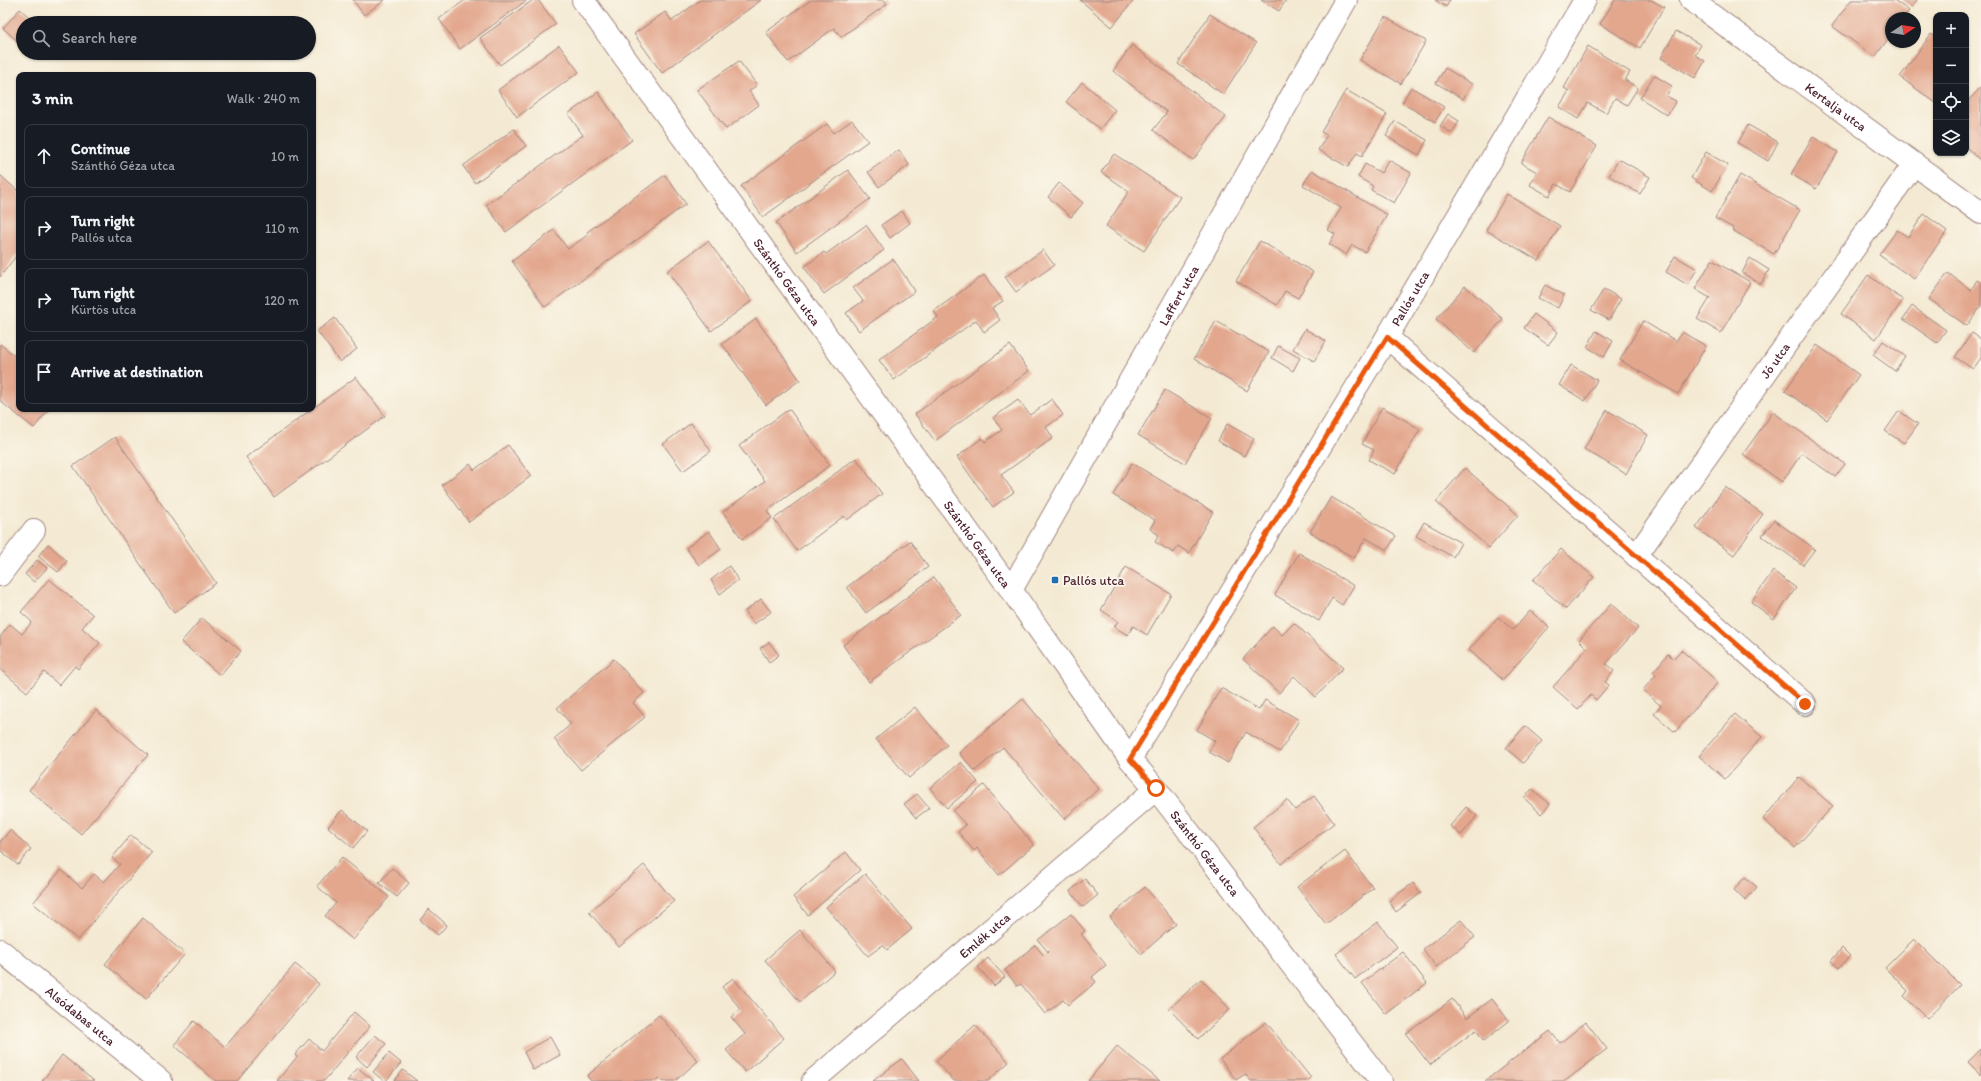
<!DOCTYPE html>
<meta charset="utf-8">
<style>
body{margin:0;font-family:Itim,sans-serif;background:#242831;color:#f1f3f6}
.controls{position:absolute;right:12px;top:12px;display:grid;overflow:hidden;border-radius:8px;box-shadow:0 1px 3px #0004}
.controls button{width:36px;height:36px;display:grid;place-items:center;padding:0;border:0;border-bottom:1px solid #363941;background:#171b24;color:#f1f3f6;font:20px sans-serif}
.compass{position:absolute;left:1885px;top:12px;width:36px;height:36px;border-radius:50%;background:#171b24;box-shadow:0 1px 3px #0004;rotate:78deg}
.stop{position:absolute;width:12px;height:12px;margin:-9px;border:3px solid #ea580c;border-radius:50%;background:#fff}
.stop.end{background:#ea580c;border-color:#fff;box-shadow:0 1px 4px #0008}
.list{margin:0;padding:0;list-style:none}
h2{display:flex;justify-content:space-between;align-items:center;height:52px;margin:0;padding:0 16px;font-size:17px}
h2 small{font-size:13px;font-weight:400;color:#9ea1a6}
.list li{display:grid;grid-template-columns:26px 1fr auto;gap:12px;align-items:center;box-sizing:border-box;height:64px;margin:0 8px 8px;padding:0 8px;border:1px solid #363941;border-radius:8px}
.list b{display:block;font-size:15px;white-space:nowrap}
.list p{margin:0;font-size:13px;white-space:nowrap;color:#9ea1a6}
.list em{font-size:13px;font-style:normal;color:#9ea1a6}
.icon{flex:none;width:22px;height:22px;fill:none;stroke:currentColor;stroke-width:2;stroke-linecap:round;stroke-linejoin:round}
.map{position:relative;flex:none;width:1981px;height:1081px;overflow:hidden}
.search{position:absolute;background:#171b24;box-shadow:0 1px 3px #0004;left:16px;top:16px;width:300px;height:44px;display:flex;align-items:center;gap:10px;box-sizing:border-box;padding:0 14px;border-radius:22px;color:#9ea1a6;font-size:15px}
.panel{position:absolute;background:#171b24;box-shadow:0 1px 3px #0004;left:16px;top:72px;width:300px;height:340px;border-radius:8px}
.map>svg:first-child{display:block}
.building{fill:#e3a78e}
.lines{fill:none;stroke-linecap:round;stroke-linejoin:round}
.minor-casing{stroke:#9f847f;stroke-width:24}
.minor{stroke:#fff;stroke-width:22}
.route{stroke:#ea580c;stroke-width:5}
.poi-dot{fill:#1f6fb2;stroke:#fbf7ec;stroke-width:1.5}
.labels{text-anchor:middle;stroke-width:3.5;stroke-linejoin:round;paint-order:stroke}
.street-label{font-size:13px;fill:#4a1f2b;stroke:#fbf7ec}
.poi-label{font-size:13px;fill:#4a1f2b;stroke:#fbf7ec;text-anchor:start}
</style>
<div class="map">
<svg width="1981" height="1081" viewBox="0 0 1981 1081">
<rect width="100%" height="100%" fill="#fbf7ec"/>
<filter id="ink" filterUnits="userSpaceOnUse"><feTurbulence type="fractalNoise" baseFrequency=".025" numOctaves="2"/><feDisplacementMap in="SourceGraphic" scale="8" xChannelSelector="R" yChannelSelector="G"/><feConvolveMatrix kernelMatrix="1 2 1 2 8 2 1 2 1" color-interpolation-filters="sRGB"/></filter>
<filter id="wash" filterUnits="userSpaceOnUse"><feTurbulence type="fractalNoise" baseFrequency=".012" numOctaves="4" result="noise"/><feDisplacementMap in="SourceGraphic" scale="16" xChannelSelector="R" yChannelSelector="G"/><feGaussianBlur stdDeviation="0.9" result="paint"/><feColorMatrix in="noise" values="0 0 0 0 0 0 0 0 0 0 0 0 0 0 0 0 0 1.4 0 .05"/><feComposite in="paint" operator="in"/></filter>
<g filter="url(#wash)">
<rect width="100%" height="100%" fill="#f4ead3"/>
<g id="blocks">
<!-- building -->
<path class="building" d="M353 0H385L364 15Z
M465 0H527L460 49 439 19Z
M533 0H538L556 24 500 65 480 38Z
M700 0H761L662 73 634 34 665 12 672 21Z
M811 0H884L887 4 841 37 834 28 788 62 766 32Z
M1080 0H1134L1112 27Z
M1261 0H1286L1279 11Z
M1435 0H1450L1446 7Z
M1615 0H1651L1664 7 1640 48 1600 24Z
M1851 0H1894L1909 11 1903 18H1891V35L1875 57 1832 26Z
M1902 0H1917L1912 7Z
M20 9 36 23H23V46L3 28Z
M1210 14 1256 43 1223 94 1178 64Z
M1385 17 1426 41 1401 84 1360 60Z
M1676 31 1701 45 1695 55 1705 61 1695 78 1661 58Z
M1931 34 1936 37V103L1900 77Z
M559 45 579 72 517 117 498 90Z
M1132 45 1226 117 1193 160 1153 130 1167 112 1113 71Z
M1588 46 1630 72 1625 80 1638 88 1627 105 1615 98 1606 113 1588 103 1578 119 1559 107 1569 91 1564 88Z
M739 61 757 85 749 91 759 105 726 129 697 90Z
M1445 68 1472 84 1463 99 1436 83Z
M1654 75 1672 86 1666 96 1676 101 1667 115 1640 98Z
M1082 82 1115 110 1100 129 1066 102Z
M1411 87 1444 107 1435 122 1402 103Z
M1981 87V161L1966 147V103Z
M1346 90 1387 114 1362 156 1357 153 1348 167 1318 150 1327 135 1321 132Z
M598 92 632 140 506 232 486 205 583 135 568 114Z
M1448 114 1459 121 1452 133 1440 126Z
M1548 117 1597 146 1570 192 1556 184 1549 196 1530 185 1537 172 1521 163Z
M852 120 868 141 763 217 741 186 827 124 834 133Z
M1395 121 1427 140 1419 155 1386 136Z
M1748 125 1778 142 1768 161 1738 143Z
M514 129 526 146 475 183 463 166Z
M1813 137 1838 152 1816 189 1791 174Z
M899 150 909 165 879 187 868 172Z
M1706 152 1728 165 1712 191 1691 178Z
M1114 154 1180 197 1144 251 1106 226 1129 191 1101 172Z
M1619 159 1650 177 1640 194 1609 176Z
M1389 160 1411 173 1394 203 1371 190 1373 186 1358 177 1365 164 1381 173Z
M848 170 870 199 797 252 776 223Z
M1312 170 1387 215 1365 252 1352 245 1346 255 1329 244 1335 234 1328 230 1341 208 1303 185Z
M0 175 19 192V252L0 277Z
M665 175 686 204 545 307 512 261 554 230 568 249 589 234 587 232Z
M1740 175 1800 210 1774 254 1732 230 1733 228 1715 218Z
M1059 183 1083 203 1071 217 1048 197Z
M1507 194 1560 226 1539 261 1486 230Z
M902 211 910 223 890 238 881 225Z
M1924 214 1947 231 1914 279 1879 255 1897 230 1908 237Z
M866 225 884 250 824 294 804 267 824 252 826 254Z
M708 241 752 301 711 331 667 271Z
M1260 241 1313 272 1298 298 1285 291 1277 305 1236 281Z
M1043 250 1054 265 1016 292 1005 277Z
M1675 256 1697 269 1688 285 1666 272Z
M1750 258 1769 270 1761 284 1742 273Z
M893 259 915 291 859 331 846 313 863 301 853 288Z
M1712 260 1750 282 1721 333 1697 319 1710 298 1695 289Z
M1948 273 1971 290 1977 280 1981 283V306L1967 326 1929 299Z
M984 275 1003 301 992 308 1000 320 984 332 976 320 894 380 879 360 938 317 934 311Z
M1868 275 1903 300 1876 339 1841 314Z
M1545 285 1564 295 1558 308 1538 298Z
M1465 286 1503 319 1474 353 1436 319Z
M1604 289 1621 299 1609 320 1591 310Z
M1912 306 1946 330 1937 343 1903 319Z
M1534 314 1558 332 1548 345 1524 328Z
M335 318 357 349 340 362 317 331Z
M756 319 800 380 766 405 722 344Z
M1216 321 1269 352 1247 391 1194 359Z
M1643 321 1676 341 1682 332 1706 346 1678 394 1620 360Z
M1305 329 1326 341 1314 361 1293 349Z
M1596 331 1613 341 1604 357 1587 347Z
M1972 333 1981 339V358L1973 369 1955 357Z
M1883 341 1905 356 1895 371 1873 355Z
M0 344 19 359V409H49L34 428 0 401Z
M1010 345 1029 371 935 441 915 414Z
M1817 345 1859 375 1827 420 1785 391Z
M1278 346 1300 358 1293 371 1272 358Z
M1571 365 1597 380 1585 401 1559 385Z
M356 377 385 416 274 497 246 457Z
M1165 390 1212 418 1185 463 1138 435Z
M1052 399 1063 415 1046 427 1053 438 1001 475 1014 492 993 507 957 457 982 438 985 442 1002 430 993 418 1018 400 1030 415Z
M1382 407 1420 429 1395 474 1369 460 1374 450 1362 444Z
M789 409 830 465 767 511 772 518 742 539 723 512 765 481 739 446Z
M1607 410 1648 435 1626 474 1584 449Z
M1899 411 1918 424 1904 443 1885 431Z
M1773 412 1845 464 1835 477 1802 453 1782 482 1743 454Z
M691 423 711 451 683 471 663 444Z
M1227 424 1254 439 1244 456 1218 441Z
M115 437 216 583 174 613 73 466Z
M508 445 531 476 469 522 442 485 470 464 474 470Z
M856 458 882 494 847 520 844 516 797 551 774 519Z
M1132 463 1213 512 1189 553 1178 546 1174 553 1155 542 1159 535 1150 529 1155 520 1113 495Z
M1465 468 1518 515 1489 548 1436 502Z
M1725 487 1763 514 1734 555 1696 528Z
M1331 497 1396 536 1387 550 1366 538 1354 558 1310 532Z
M1774 520 1815 549 1803 565 1762 536Z
M1424 522 1461 543 1453 557 1416 536Z
M709 531 721 549 699 565 686 548Z
M910 541 928 567 866 613 847 587Z
M48 544 67 561 58 572 38 556Z
M1561 549 1594 577 1566 609 1533 580Z
M1299 553 1354 586 1342 605 1332 598 1319 621 1275 595Z
M37 560 47 568 34 582 25 574Z
M729 566 738 580 720 594 711 580Z
M1126 567 1171 594 1147 635 1133 626 1128 635 1114 627 1118 621 1101 610Z
M1773 571 1796 588 1774 619 1751 602Z
M934 577 961 615 869 682 843 645Z
M49 579 93 615 82 628 100 643 78 669 75 666 59 685 44 672 27 692 0 669V637L10 624 22 634 32 622 21 612Z
M761 599 771 612 754 624 745 611Z
M1611 604 1638 628 1606 664 1614 671 1605 682 1609 685 1596 700 1591 695 1578 709 1553 687 1587 648 1579 640Z
M1530 611 1549 627 1503 680 1469 650 1498 617 1513 630Z
M202 618 241 651 220 675 181 642Z
M1294 623 1343 668 1316 697 1294 676 1279 693 1243 659 1273 626 1282 635Z
M769 642 779 655 769 662 760 648Z
M1681 650 1718 682 1675 732 1654 714 1661 706 1643 690 1656 675 1653 672 1668 654 1673 659Z
M614 659 644 693 633 703 645 717 581 770 554 739 571 724 557 708Z
M1221 688 1259 710 1265 700 1299 720 1280 752 1246 732 1228 763 1209 752 1215 741 1197 730Z
M1023 699 1099 789 1064 819 1003 747 975 771 959 753Z
M915 707 947 745 909 778 876 739Z
M96 710 148 755 81 834 29 790Z
M1735 714 1762 737 1725 779 1699 756Z
M1525 726 1542 741 1523 763 1506 748Z
M961 762 978 782 947 808 930 788Z
M1799 777 1833 806 1795 848 1763 819Z
M984 785 1034 845 999 875 977 848 974 851 958 832 966 825 953 811Z
M1532 789 1550 804 1541 814 1524 798Z
M917 794 929 808 916 818 904 804Z
M1314 796 1334 823 1281 864 1253 827 1287 800 1295 810Z
M1466 807 1477 816 1461 835 1450 826Z
M342 810 367 831 353 848 328 827Z
M10 830 31 849 18 865 0 850V842Z
M131 835 152 852 78 940 33 903 61 870 82 888 94 874 104 882 120 864 112 858Z
M1345 851 1373 888 1326 924 1297 887Z
M846 852 860 870 808 915 793 897Z
M342 857 389 897 353 940 325 916 336 903 317 886Z
M644 865 674 901 619 947 589 912Z
M392 868 409 883 397 897 379 883Z
M865 874 912 929 887 950 883 945 868 956 826 907Z
M1745 877 1757 887 1746 900 1734 890Z
M1085 879 1098 895 1083 907 1070 891Z
M1413 883 1421 893 1396 912 1389 901Z
M1145 887 1176 924 1141 954 1110 917Z
M429 909 447 925 438 935 420 920Z
M1071 914 1085 931 1081 934 1106 965 1092 977 1096 982 1068 1005 1063 1000 1045 1014 1021 984 1017 986 1005 970 1035 945 1044 956 1048 952 1038 940Z
M143 918 185 954 146 999 105 964Z
M1461 920 1475 937 1436 967 1423 949Z
M1378 922 1397 947 1355 979 1336 954Z
M800 930 835 971 800 1002 765 960Z
M1914 939 1960 985 1927 1019 1904 996 1908 991 1885 968Z
M1842 948 1850 956 1839 968 1831 961Z
M1403 952 1427 983 1386 1014 1362 983Z
M988 958 1005 977 994 986 978 967Z
M295 964 319 984 237 1081H216L174 1045 194 1021 225 1047Z
M733 978 784 1038 745 1072 726 1050 745 1034 731 1017 741 1009 722 987Z
M1201 979 1230 1009 1198 1039 1169 1009Z
M1452 999 1467 1018 1492 999 1509 1021 1484 1041 1476 1030 1430 1065 1406 1034Z
M354 1012 370 1026 324 1081H277L297 1057 295 1055 309 1039 322 1051Z
M659 1015 698 1061 675 1081H661L658 1078 655 1081H591L587 1076Z
M1266 1022 1311 1078 1307 1081H1251L1245 1074 1236 1080 1220 1059Z
M1586 1022 1607 1049 1565 1081H1485L1550 1031 1560 1043Z
M975 1025 1009 1062 988 1081H954L936 1061Z
M375 1035 386 1044 367 1067 356 1057Z
M550 1037 560 1055 533 1070 524 1052Z
M1117 1046 1160 1081H1088Z
M1981 1049V1075L1968 1062Z
M389 1053 401 1063 386 1081H384L373 1072Z
M62 1055 94 1081H42Z
M902 1059 919 1081H873Z
M358 1068 374 1081H347Z
M403 1070 417 1081H394Z"/>
</g>
</g>
<g filter="url(#ink)">
<use href="#blocks" fill-opacity="0" stroke="#9f847f" stroke-width="1"/>
<g class="lines">
<!-- minor casing -->
<g class="minor-casing">
<g id="minor">
<path id="s1" d="M583 0 1011 590 1130 759 1156 789 1381 1081"/>
<path id="s2" d="M1691 0 1981 213"/>
<path d="M1387 337 1805 704"/>
<path id="s3" d="M1636 556 1914 164"/>
<path d="M0 575 34 530"/>
<path id="s4" d="M1011 590 1346 0"/>
<path id="s5" d="M1130 759 1387 337 1585 0"/>
<path id="s6" d="M0 950 161 1081"/>
<path id="s7" d="M813 1081 1156 789"/>
</g>
</g>
<!-- minor -->
<use href="#minor" class="minor"/>
</g>
</g>
<g class="lines" filter="url(#ink)">
<!-- route -->
<path class="route" d="M1156 788 1130 759 1387 337 1805 704"/>
</g>
<!-- markers -->
<rect class="poi-dot" x="1051" y="576" width="8" height="8" rx="2"/>
<g class="labels">
<!-- street labels -->
<g class="street-label">
<text dy="5" stroke="none"><textPath href="#s2" startOffset="180">Kertalja utca</textPath></text>
<text dy="5" stroke="none"><textPath href="#s1" startOffset="348">Szánthó Géza utca</textPath></text>
<text dy="5" stroke="none"><textPath href="#s4" startOffset="339">Laffert utca</textPath></text>
<text dy="5" stroke="none"><textPath href="#s5" startOffset="539">Pallós utca</textPath></text>
<text dy="5" stroke="none"><textPath href="#s3" startOffset="240">Jó utca</textPath></text>
<text dy="5" stroke="none"><textPath href="#s1" startOffset="672">Szánthó Géza utca</textPath></text>
<text dy="5" stroke="none"><textPath href="#s1" startOffset="1056">Szánthó Géza utca</textPath></text>
<text dy="5" stroke="none"><textPath href="#s7" startOffset="225">Emlék utca</textPath></text>
<text dy="5" stroke="none"><textPath href="#s6" startOffset="104">Alsódabas utca</textPath></text>
</g>
<!-- poi labels -->
<g class="poi-label">
<text x="1063" y="585">Pallós utca</text>
</g>
</g>
</svg>
<div class="controls">
<button>+</button>
<button>−</button>
<button><svg class="icon" aria-label="locate" viewBox="0 0 24 24"><circle cx="12" cy="12" r="6"/><path d="M12 2v4M12 18v4M2 12h4M18 12h4"/></svg></button>
<button><svg class="icon" aria-label="layers" viewBox="0 0 24 24"><path d="M12 4l9 5-9 5-9-5zM3 14l9 5 9-5"/></svg></button>
</div>
<svg class="compass" viewBox="-18 -18 36 36"><path d="M0-13l5 13h-10z" fill="#e53935"/><path d="M0 13l5-13h-10z" fill="#9ea1a6"/></svg>
<div class="stop" style="left:1156px;top:788px"></div>
<div class="stop end" style="left:1805px;top:704px"></div>
<div class="search"><svg class="icon" aria-label="search" viewBox="0 0 24 24"><circle cx="10" cy="10" r="6"/><path d="M15 15l6 6"/></svg>Search here</div>
<section class="panel">
<h2>3 min<small>Walk · 240 m</small></h2>
<ul class="list">
<li><svg class="icon" aria-label="ahead" viewBox="0 0 24 24"><path d="M12 20V5M6 11l6-6 6 6"/></svg><div><b>Continue</b><p>Szánthó Géza utca</p></div><em>10 m</em></li>
<li><svg class="icon" aria-label="right" viewBox="0 0 24 24"><path d="M7 20v-9h11M14 6l5 5-5 5"/></svg><div><b>Turn right</b><p>Pallós utca</p></div><em>110 m</em></li>
<li><svg class="icon" aria-label="right" viewBox="0 0 24 24"><path d="M7 20v-9h11M14 6l5 5-5 5"/></svg><div><b>Turn right</b><p>Kürtös utca</p></div><em>120 m</em></li>
<li><svg class="icon" aria-label="arrive" viewBox="0 0 24 24"><path d="M6 21V4h12l-3 4 3 4H6"/></svg><div><b>Arrive at destination</b></div></li>
</ul>
</section>
</div>
